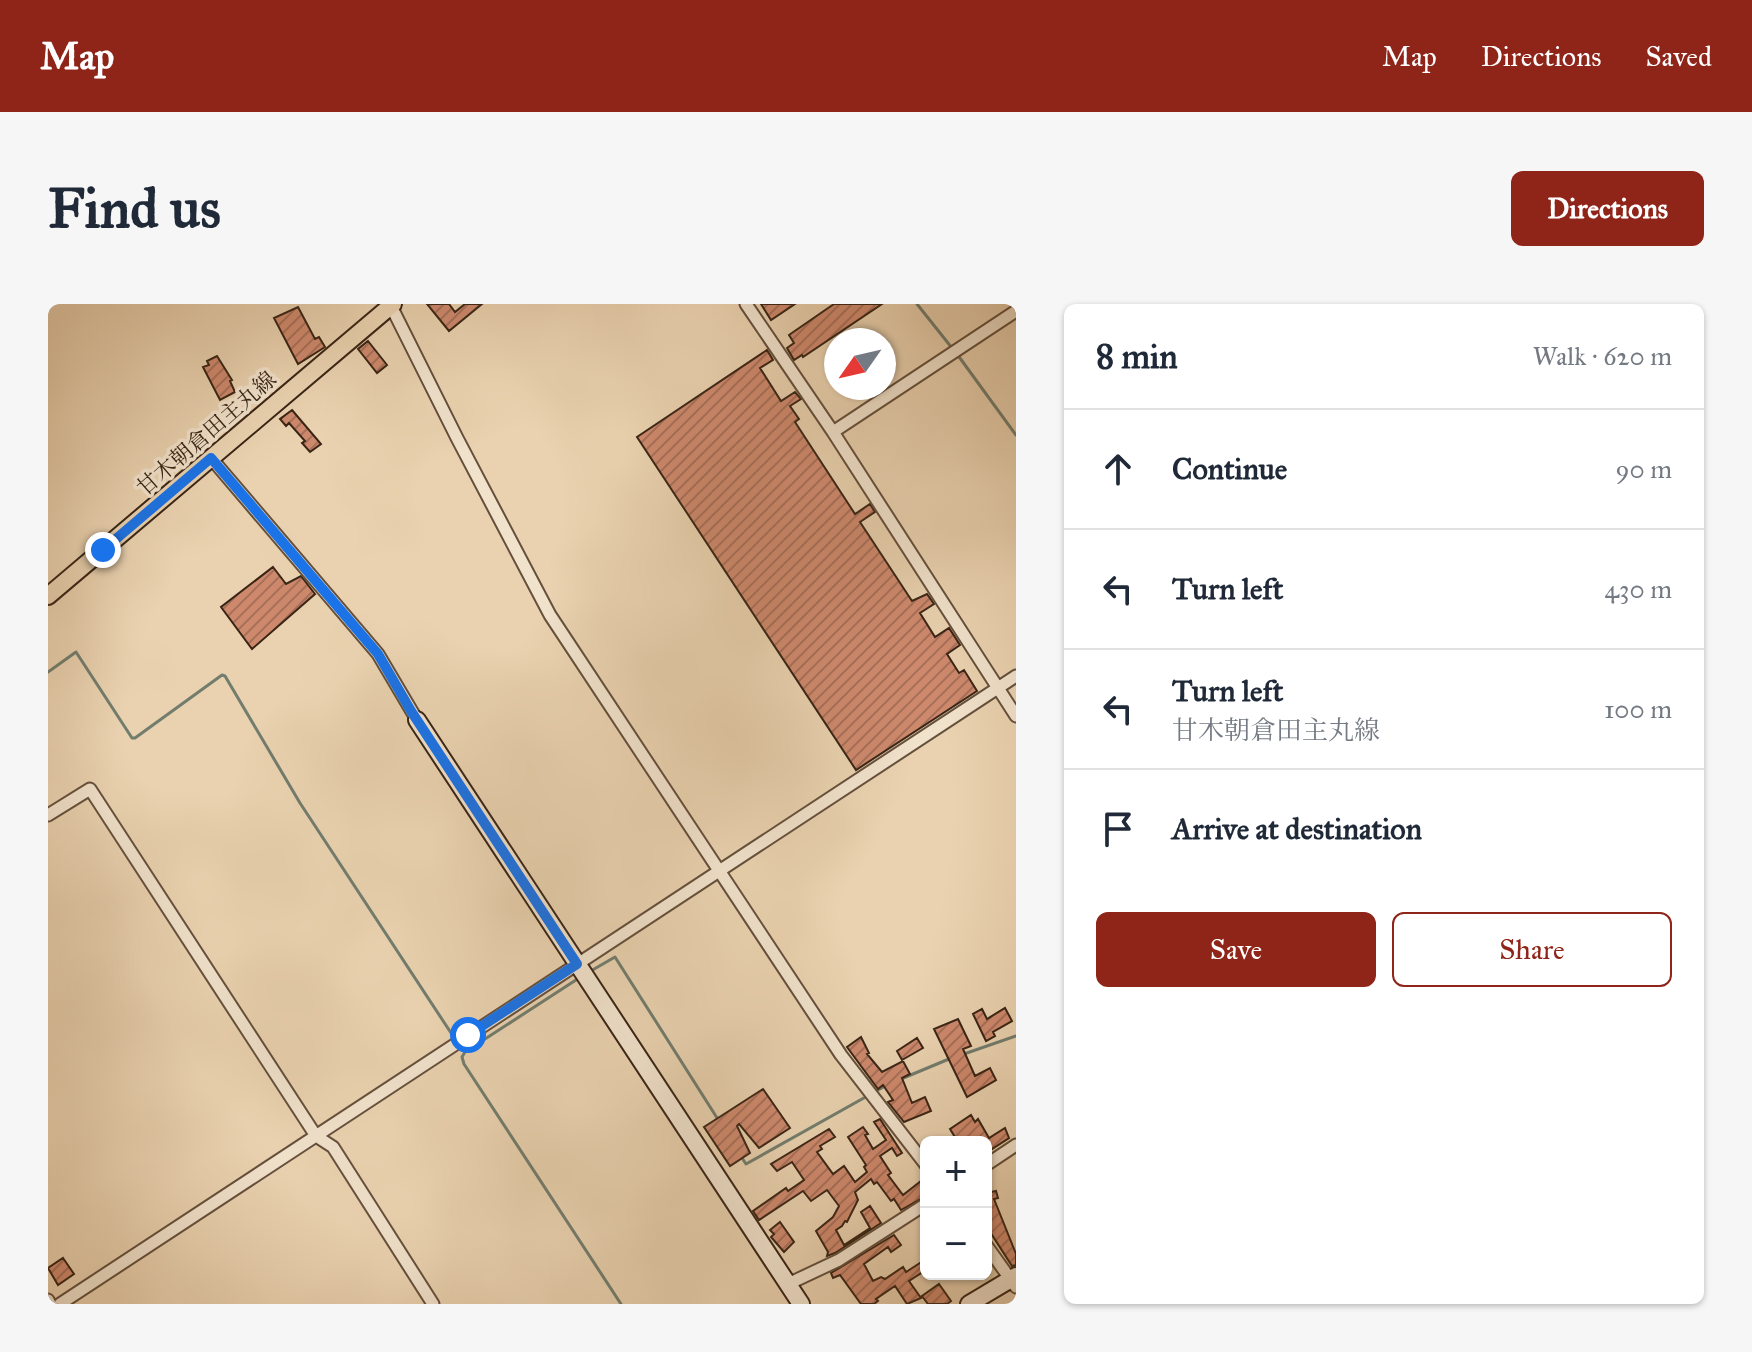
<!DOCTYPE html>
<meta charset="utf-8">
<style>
body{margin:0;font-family:"IM FELL Great Primer","Noto Serif JP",serif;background:#f6f6f7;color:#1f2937}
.controls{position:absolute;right:24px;bottom:24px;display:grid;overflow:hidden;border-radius:12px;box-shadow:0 2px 6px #0004}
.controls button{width:72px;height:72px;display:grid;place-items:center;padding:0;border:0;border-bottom:2px solid #e0e1e3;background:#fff;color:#1f2937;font:40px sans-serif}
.compass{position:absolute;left:776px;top:24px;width:72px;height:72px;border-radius:50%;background:#fff;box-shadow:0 2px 6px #0004;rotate:236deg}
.stop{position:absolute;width:24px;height:24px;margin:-18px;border:6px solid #1a73e8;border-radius:50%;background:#fff}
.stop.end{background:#1a73e8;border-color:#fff;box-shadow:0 2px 8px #0008}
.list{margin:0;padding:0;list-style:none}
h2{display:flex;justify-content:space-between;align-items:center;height:104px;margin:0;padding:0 32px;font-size:34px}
h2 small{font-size:26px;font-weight:400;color:#747a83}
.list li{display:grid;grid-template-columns:52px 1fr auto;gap:24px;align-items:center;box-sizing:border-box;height:120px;padding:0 32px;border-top:2px solid #e0e1e3}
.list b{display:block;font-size:30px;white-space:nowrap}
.list p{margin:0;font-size:26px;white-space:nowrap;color:#747a83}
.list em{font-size:26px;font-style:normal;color:#747a83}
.actions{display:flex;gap:16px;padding:24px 32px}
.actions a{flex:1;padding:18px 0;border:2px solid #8f2418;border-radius:12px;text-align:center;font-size:28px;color:#8f2418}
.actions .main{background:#8f2418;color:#fff}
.icon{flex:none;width:44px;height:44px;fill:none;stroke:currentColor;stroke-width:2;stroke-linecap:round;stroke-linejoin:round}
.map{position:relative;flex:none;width:968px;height:1000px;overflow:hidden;border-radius:12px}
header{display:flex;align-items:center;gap:48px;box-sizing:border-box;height:112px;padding:0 40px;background:#8f2418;color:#fff}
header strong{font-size:38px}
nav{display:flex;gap:44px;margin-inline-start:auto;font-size:28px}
.intro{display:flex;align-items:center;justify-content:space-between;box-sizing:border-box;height:192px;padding:0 48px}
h1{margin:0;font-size:56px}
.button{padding:20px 36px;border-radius:12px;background:#8f2418;color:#fff;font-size:28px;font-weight:700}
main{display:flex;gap:48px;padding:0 48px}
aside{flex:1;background:#fff;border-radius:12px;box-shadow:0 2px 6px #0004}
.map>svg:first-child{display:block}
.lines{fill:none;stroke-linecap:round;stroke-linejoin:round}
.stream{stroke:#727d6e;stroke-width:3}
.building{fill:url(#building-hatch);stroke:#392516;stroke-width:2}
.street-casing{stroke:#65503c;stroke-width:15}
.secondary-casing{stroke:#392516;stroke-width:20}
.primary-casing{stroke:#392516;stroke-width:20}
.street{stroke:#f1e2cc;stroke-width:11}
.secondary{stroke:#f1e2cc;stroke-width:16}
.primary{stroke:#ead2b0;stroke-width:16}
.route{stroke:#1a73e8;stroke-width:10}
.labels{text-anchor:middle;stroke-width:7;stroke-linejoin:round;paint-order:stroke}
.street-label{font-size:22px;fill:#392516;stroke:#f1e2cc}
</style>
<header>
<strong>Map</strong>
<nav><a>Map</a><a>Directions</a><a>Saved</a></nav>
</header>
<div class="intro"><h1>Find us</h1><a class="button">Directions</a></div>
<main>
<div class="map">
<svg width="968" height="1000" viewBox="0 0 968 1000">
<defs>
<pattern id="building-hatch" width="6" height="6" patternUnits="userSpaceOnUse" patternTransform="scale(2)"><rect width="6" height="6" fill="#ce896d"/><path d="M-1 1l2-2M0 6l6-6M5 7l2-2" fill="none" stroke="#a87059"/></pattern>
</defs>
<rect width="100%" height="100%" fill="#ead2b0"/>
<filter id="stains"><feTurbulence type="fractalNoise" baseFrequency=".0025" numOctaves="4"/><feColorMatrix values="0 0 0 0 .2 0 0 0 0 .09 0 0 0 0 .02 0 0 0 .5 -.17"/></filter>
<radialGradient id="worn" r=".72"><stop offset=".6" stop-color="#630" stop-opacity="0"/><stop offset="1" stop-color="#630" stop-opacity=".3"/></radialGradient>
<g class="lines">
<!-- stream -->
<path class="stream" d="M869 0 904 44
M909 50 968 131
M0 368 28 348 84 434H87L174 371 177 372 252 499 407 735
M541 668 567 653 671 817
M412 741 417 748 414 753 416 760 573 1000
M417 748 531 674
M916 750 968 732
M853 775 901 755
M692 851 698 860 839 781"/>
</g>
<!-- building -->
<path class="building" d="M379 0H401L407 8 417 0H434L401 27Z
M713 0H747L723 16Z
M786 0H834L755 53 754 51 746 56 739 44 746 39 741 31Z
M250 3 267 35 271 33 277 43 250 60 226 14Z
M320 37 339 61 329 69 310 45Z
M719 46 725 56 712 64 733 97 747 88 753 95 742 102 751 115 747 118 807 210 822 200 827 208 812 218 864 297 879 290 886 300 872 309 887 333 901 324 912 341 899 350 911 369 916 366 929 387 808 466 589 133Z
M169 52 184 76 182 77 187 88 172 96 155 63 161 61 159 57Z
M244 106 273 140 262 148 254 139 257 137 241 119 238 122 232 115Z
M225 263 238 280 253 272 267 290 204 345 173 303Z
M957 704 964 717 945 728 947 732 938 737 925 710 934 705 939 715Z
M910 715 923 742 915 745 927 772 942 764 948 776 919 793 886 725Z
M813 733 821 749 819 750 834 768 855 757 862 770 854 774 864 799 877 793 883 807 856 818 840 798 845 796 835 781 830 785 799 743Z
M869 734 875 744 854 756 849 747Z
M715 785 742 824 711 844 691 820 689 822 702 849 682 862 656 823Z
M923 811 927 818 930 815 941 834 957 824 961 834 938 849V838H910L902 825Z
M832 815 854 849 849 852 844 844 832 852 843 869 840 871 855 891 878 873V892L853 906 846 895 843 897 829 878 826 880 823 875 807 888 810 896 799 918 797 917 794 922 788 926 796 941 822 924 813 908 822 902 833 919 787 949 779 952 780 948 768 927 785 913 791 902 779 886 763 897 755 887 711 916 705 907 738 884 740 887 756 876 744 858 729 867 723 860 781 825 787 833 772 842 774 845 769 848 785 870 796 862 807 878 819 868 816 863 818 861 800 833 815 823 820 830 817 831 825 845 838 836 826 818Z
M948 887 950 894 946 895 968 950V961L964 962 944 931 941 933 938 926V889Z
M732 918 746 938 736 948 723 933 726 930 722 926Z
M846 931 853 941 843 948 840 943 816 960 825 977 833 973 837 975 855 963 858 968 878 955V966L861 977 873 994 859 1000 847 982 828 995 830 997 826 1000H813L792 971 785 974 783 969Z
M15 954 26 970 10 981 0 964Z
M891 980 903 997 899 1000H880L874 992Z"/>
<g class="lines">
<!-- street casing -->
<g class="street-casing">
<path id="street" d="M342 0 409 134 502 311 793 751 878 861
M698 0 785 128 968 412
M785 128 968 7
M163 154 330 350 369 416
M0 511 42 485 268 832 285 843 385 1000
M938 861 968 841
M938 941 968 983
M740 980 791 956 878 900
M0 996 2 1000
M12 1000 968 372"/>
</g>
<!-- secondary casing -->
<g class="secondary-casing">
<path id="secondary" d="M369 416 753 1000
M921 1000 968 972"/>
</g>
<!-- primary casing -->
<g class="primary-casing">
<path id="primary" d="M0 292 345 0"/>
</g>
<!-- street -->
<use href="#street" class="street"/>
<!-- secondary -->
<use href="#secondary" class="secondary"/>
<!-- primary -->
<use href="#primary" class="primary"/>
</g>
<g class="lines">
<!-- route -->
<path class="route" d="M55 246 163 154 330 350 363 407 529 660 420 731"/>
</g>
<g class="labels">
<!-- street labels -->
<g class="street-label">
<text transform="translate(158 129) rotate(-41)" y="8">甘木朝倉田主丸線</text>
</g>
</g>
<rect width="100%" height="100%" filter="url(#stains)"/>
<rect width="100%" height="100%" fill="url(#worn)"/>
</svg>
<div class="controls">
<button>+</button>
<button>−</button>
</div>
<svg class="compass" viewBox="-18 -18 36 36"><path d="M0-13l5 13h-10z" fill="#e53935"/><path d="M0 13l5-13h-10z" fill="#747a83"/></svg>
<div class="stop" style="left:420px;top:731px"></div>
<div class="stop end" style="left:55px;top:246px"></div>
</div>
<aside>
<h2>8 min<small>Walk · 620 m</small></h2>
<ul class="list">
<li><svg class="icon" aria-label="ahead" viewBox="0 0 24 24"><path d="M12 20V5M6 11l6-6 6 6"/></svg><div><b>Continue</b></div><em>90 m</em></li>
<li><svg class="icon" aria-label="left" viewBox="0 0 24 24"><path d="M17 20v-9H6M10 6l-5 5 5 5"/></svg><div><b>Turn left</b></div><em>430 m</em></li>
<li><svg class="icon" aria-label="left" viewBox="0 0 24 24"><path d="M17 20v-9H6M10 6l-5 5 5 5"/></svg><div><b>Turn left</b><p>甘木朝倉田主丸線</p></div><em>100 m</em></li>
<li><svg class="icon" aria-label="arrive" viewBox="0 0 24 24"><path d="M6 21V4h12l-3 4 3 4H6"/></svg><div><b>Arrive at destination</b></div></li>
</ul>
<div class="actions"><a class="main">Save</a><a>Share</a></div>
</aside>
</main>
